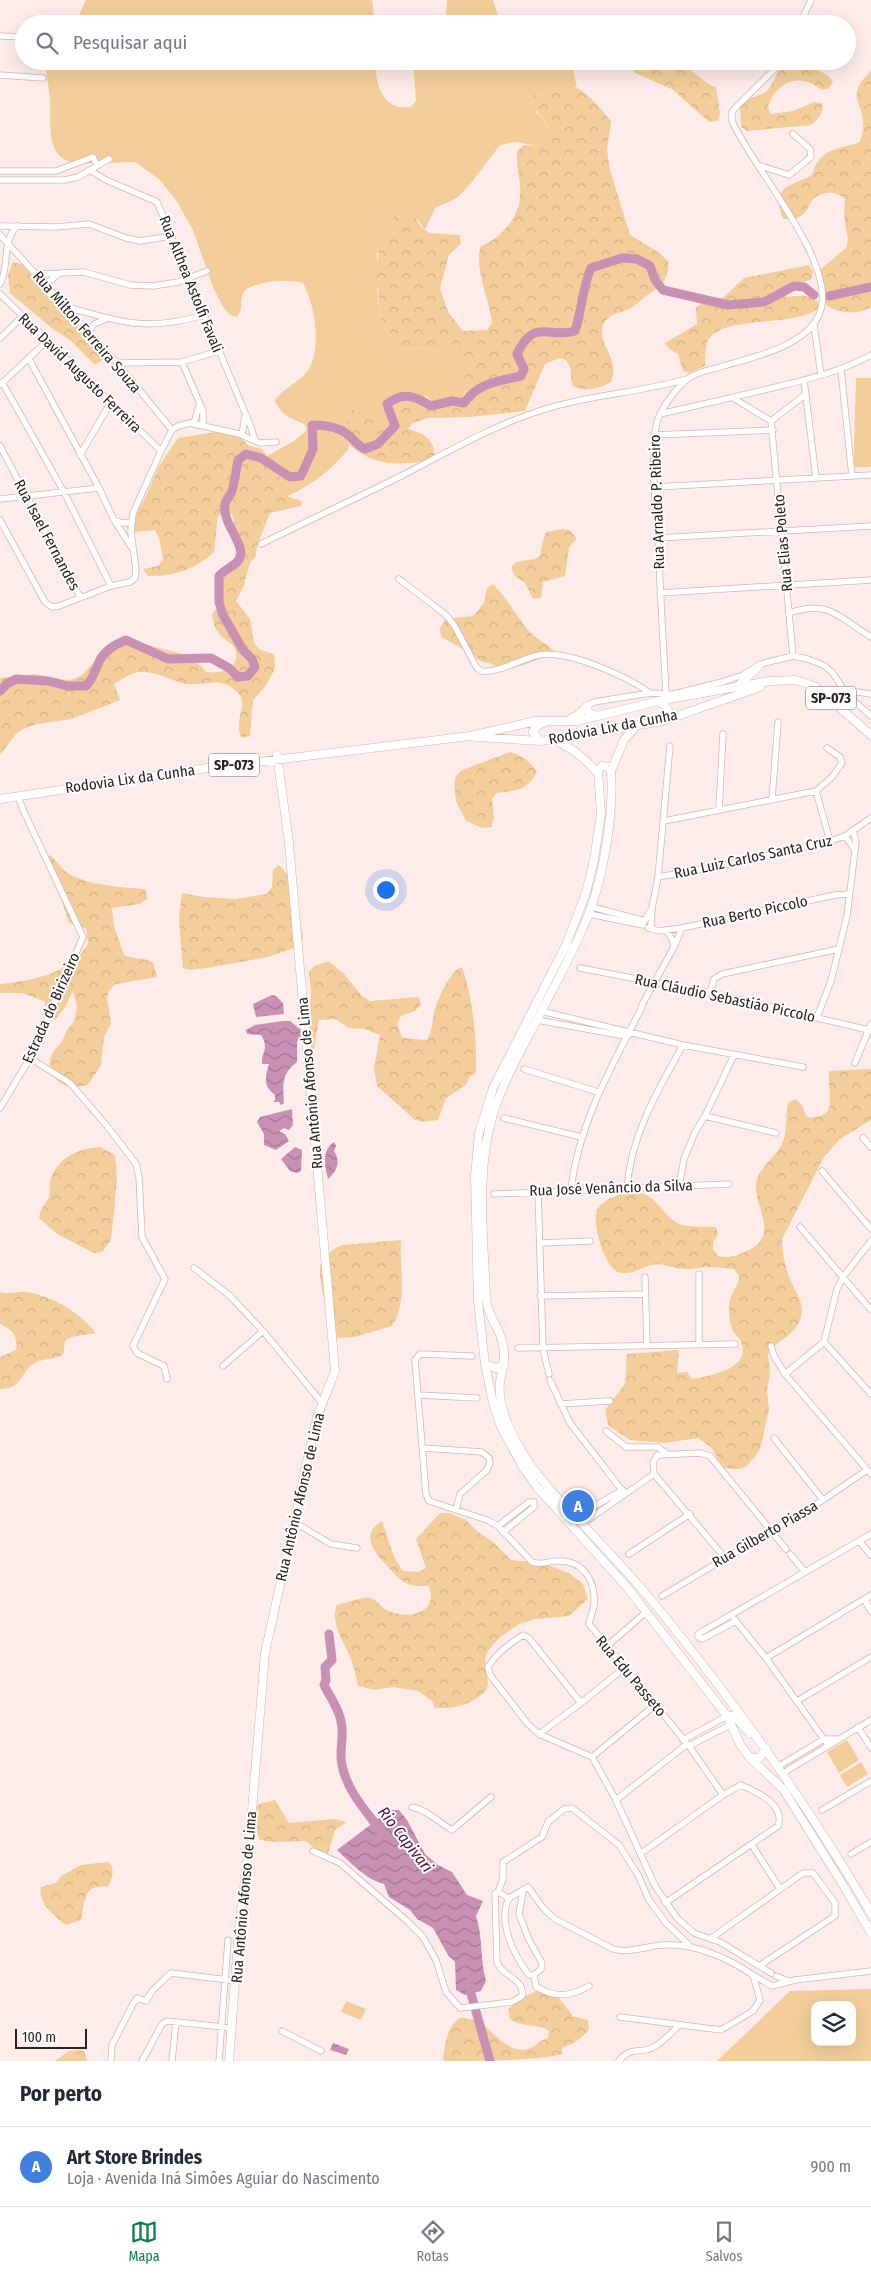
<!DOCTYPE html>
<html lang="pt">
<meta charset="utf-8">
<style>
body{margin:0;font-family:"Fira Sans Condensed",sans-serif;background:#f6f6f7;color:#1f2937}
.controls{position:absolute;right:15px;bottom:15px;display:grid;overflow:hidden;border-radius:10px;box-shadow:0 5px 20px #0002}
.controls button{width:45px;height:45px;display:grid;place-items:center;padding:0;border:0;border-bottom:1px solid #e0e1e3;background:#fff;color:#1f2937;font:25px sans-serif}
.scale{position:absolute;left:15px;bottom:12px;width:72px;box-sizing:border-box;padding-left:5px;border:2px solid #2b211f;border-top:0;font-size:14px;line-height:18px;white-space:nowrap;color:#2b211f;-webkit-text-stroke:4px #fefefe;paint-order:stroke}
.you{position:absolute;left:385px;top:889px;width:18px;height:18px;margin:-12px;border:4px solid #fff;border-radius:50%;background:#1a73e8;box-shadow:0 0 0 8px #1a73e833}
.badge{display:grid;place-items:center;width:32px;height:32px;border-radius:50%;background:#0b8043;color:#fff;font-size:16px;font-weight:700}
.pin{position:absolute;translate:-50% -50%;border:2px solid #fff;box-shadow:0 1px 5px #0006}
.list{margin:0;padding:0;list-style:none}
h2{display:flex;justify-content:space-between;align-items:center;height:65px;margin:0;padding:0 20px;font-size:21px}
h2 small{font-size:16px;font-weight:400;color:#747a83}
.list li{display:grid;grid-template-columns:32px 1fr auto;gap:15px;align-items:center;box-sizing:border-box;height:80px;padding:0 20px;border-top:1px solid #e0e1e3}
.list b{display:block;font-size:19px;white-space:nowrap}
.list p{margin:0;font-size:16px;white-space:nowrap;color:#747a83}
.list em{font-size:16px;font-style:normal;color:#747a83}
.icon{flex:none;width:28px;height:28px;fill:none;stroke:currentColor;stroke-width:2;stroke-linecap:round;stroke-linejoin:round}
.map{position:relative;flex:none;width:871px;height:2061px;overflow:hidden}
.search{position:absolute;background:#fff;box-shadow:0 5px 20px #0002;left:15px;right:15px;top:15px;height:55px;display:flex;align-items:center;gap:12px;box-sizing:border-box;padding:0 18px;border-radius:28px;color:#747a83;font-size:19px}
.sheet{height:145px;background:#fff}
nav{display:flex;justify-content:space-around;align-items:center;box-sizing:border-box;height:70px;border-top:1px solid #e0e1e3;background:#fff;font-size:14px;color:#747a83}
nav a{display:grid;justify-items:center;gap:2px}
nav .on{color:#0b8043}
.map>svg:first-child{display:block}
.grass{fill:#f3ce9a;fill-rule:evenodd}
.forest{fill:url(#forest-crowns)}
.park{fill:url(#park-tufts)}
.water{fill:url(#water-waves)}
.lines{fill:none;stroke-linecap:round;stroke-linejoin:round}
.river{stroke:#c891b4;stroke-width:9}
.minor-casing{stroke:#d3b7b3;stroke-width:7}
.major-casing{stroke:#d3b7b3;stroke-width:9}
.minor{stroke:#fff;stroke-width:5.5}
.major{stroke:#fff;stroke-width:8}
.labels{text-anchor:middle;stroke-width:4;stroke-linejoin:round;paint-order:stroke}
.shield{fill:#fefefe;stroke:#6a6362;stroke-width:1}
.shield-label{font-size:14px;font-weight:bold;fill:#2b211f}
.street-label{font-size:15px;fill:#2b211f;stroke:#fefefe}
.water-label{font-size:16px;font-style:italic;fill:#531142;stroke:#fefefe}
</style>
<div class="map">
<svg width="871" height="2061" viewBox="0 0 871 2061">
<defs>
<pattern id="forest-crowns" width="20" height="18" patternUnits="userSpaceOnUse" patternTransform="scale(1.25)"><rect width="20" height="18" fill="#f3ce9a"/><path d="M2 6a3 3 0 1 1 6 0M12 15a3 3 0 1 1 6 0" fill="none" stroke="#d0b184"/></pattern>
<pattern id="park-tufts" width="24" height="20" patternUnits="userSpaceOnUse" patternTransform="scale(1.25)"><rect width="24" height="20" fill="#f3ce9a"/><path d="M3 7l-1-3M5 7V3M7 7l1-3M15 17l-1-3M17 17v-4M19 17l1-3" fill="none" stroke="#d0b184"/></pattern>
<pattern id="water-waves" width="16" height="10" patternUnits="userSpaceOnUse" patternTransform="scale(1.25)"><rect width="16" height="10" fill="#c891b4"/><path d="M0 5q4-4 8 0t8 0" fill="none" stroke="#a37692"/></pattern>
</defs>
<rect width="100%" height="100%" fill="#feecea"/>
<!-- grass -->
<path class="grass" d="M86 0H372L375 24H75Z
M447 0H493L498 16 504 24H439L446 16Z
M45 61H375C376 85 382 111 411 107L416 101 413 61H571L577 87C563 84 552 91 538 93L536 112C550 123 550 132 539 146L515 142 500 145 471 183 457 198 435 208 425 230 417 219 385 230 377 254V290L381 320 400 348C412 349 441 347 450 353 456 358 464 368 466 375 469 389 460 416 441 409 436 407 430 400 427 396L400 407 397 415C379 421 369 413 352 409L346 420 349 448C332 470 313 484 288 496L267 456 294 441 307 430 304 424C290 418 280 415 275 400 283 389 295 384 304 375 324 355 315 304 303 283 291 279 249 280 243 294 239 303 244 307 237 317L230 315 223 307 213 287 193 230 176 200 159 179 135 162 77 164C43 157 52 125 50 100 49 87 46 74 45 61Z
M856 378H871V447H854Z
M847 1740 853 1750 834 1762 853 1750 859 1760 839 1773 827 1752Z
M861 1762 868 1774 847 1787 840 1775Z
M871 1989V2061H717L790 1991ZM815 2005H852V2042H815Z
M346 2001 366 2009 361 2020 341 2012Z"/>
<!-- forest -->
<path class="forest" d="M629 61H679L710 85 716 87 720 113 718 121 709 122 672 89 635 73Z
M801 64C813 71 825 69 833 82L829 88 822 90C806 78 790 76 776 92 772 95 771 102 768 106L770 114 793 111 814 102 822 103C823 114 819 119 811 125L747 131 741 127 740 103C748 97 754 98 762 94 772 90 773 78 779 71Z
M871 70V307C857 315 841 314 827 306L819 277 821 269 846 248 848 241 844 215 845 199C839 194 835 192 827 193 806 196 813 210 799 217 794 220 789 219 783 219 770 184 791 187 812 175 820 147 838 150 860 142 871 109 850 104 859 86 861 80 867 76 871 70Z
M571 86C587 90 600 108 611 121L607 150 610 170 630 235 658 252 668 261C670 281 659 287 645 297 640 301 635 306 629 309 617 315 613 311 603 324 597 347 621 358 611 382 598 389 584 393 572 385L570 367 566 360 559 358 545 364 525 411 470 417 428 418 413 423 408 429C423 433 433 438 435 455L430 461C396 465 377 467 349 445L346 420 352 409C369 413 379 421 397 415L400 407 401 392C428 389 435 412 450 409 476 404 466 365 450 353 440 347 412 349 400 348L381 320 376 273 379 247 385 230 395 215 412 212 421 227 429 233 460 235 461 244 449 255 440 288 448 312 463 331 487 330 492 323C490 302 473 264 481 246 501 239 520 216 520 195 521 180 516 166 517 152L523 145 539 146C556 124 544 120 530 104L531 96 553 88Z
M13 262 24 265 37 284 107 357 95 365 70 340 54 330 10 293 8 274Z
M809 265 813 271 812 279C799 284 785 285 775 293 788 301 798 292 812 298 815 299 819 303 822 305 799 331 714 311 706 346 705 352 705 360 705 366L690 373 683 371 678 354 669 349 665 343 697 324 696 307 703 303 724 297 744 278Z
M222 431C232 432 242 436 247 445L262 449 280 477 289 497 302 501 301 506 270 513 258 543 255 558 250 562 244 585 236 601 250 619 254 643 260 650 274 654 275 669 264 688 253 700 250 736 242 738C240 734 238 729 239 724 239 715 246 702 239 694 221 674 206 687 186 684 171 681 157 671 142 672 130 672 124 679 114 684L120 700 72 719 37 724 23 729 16 734 0 755V678L35 674 66 680 74 679 82 675 113 642 130 640 185 655 201 666 206 672C220 674 242 669 235 649 232 643 228 642 223 638 216 632 213 623 212 614L222 601 223 579 235 561 237 542 233 516 226 511 218 516 214 552C197 569 172 577 148 576L143 569 158 566 163 559 159 538 155 530 134 532 126 528 144 500 159 466 178 438Z
M563 529 570 530 577 539 569 547 565 576 543 582 541 598 533 599 525 583 514 575 511 568 516 562 534 559 540 556 543 540 546 532Z
M493 584C507 598 516 616 529 631 536 640 548 643 555 653L521 666 497 667 489 663 482 662 469 652 441 637 440 628 446 619 473 616 484 603 487 588Z
M510 752C522 755 530 761 537 772 526 792 518 790 497 793L492 799 494 818 491 827 482 828 466 821 456 801 454 784 456 776 462 770Z
M49 855C57 860 61 869 69 874 92 886 119 887 145 889L147 899 140 904 112 908 114 926 124 955C134 960 143 957 153 962L157 977 116 984 109 990 107 998 111 1023 104 1037 101 1065 88 1085C83 1086 77 1087 73 1087 58 1087 46 1070 51 1057 53 1050 58 1047 62 1041 66 1033 67 1028 74 1022L77 1006 73 991 65 1007 55 1020 49 1015 44 1001 22 993H0V984C33 980 69 975 88 944L86 928 69 923 55 882 44 861Z
M279 865 288 875 290 895 302 930 303 938 300 946 268 957 207 968 190 970 183 968 179 918 182 893 204 897 235 899 267 894 272 887 273 870Z
M329 961 344 974 362 996 370 1001 419 997 421 1004 415 1011 401 1016 397 1023 402 1038 427 1040C433 1030 432 1020 435 1009 439 996 447 980 456 970L462 967C473 998 477 1041 476 1073L470 1076 466 1085 446 1098 438 1120 422 1122 414 1119 377 1086 374 1068 380 1035 365 1029 349 1028 335 1019 319 1020 314 1049 307 1052C293 1027 305 1026 310 1004 312 994 310 982 309 972L314 966Z
M871 1069V1120L840 1139 824 1157 782 1239C782 1251 785 1266 789 1277 796 1294 808 1306 798 1324 791 1337 776 1341 768 1354L770 1372 767 1391 769 1409 761 1446 757 1454 746 1467 738 1469 722 1468 712 1448 698 1438 664 1443 630 1440 608 1425 605 1410 625 1384 627 1354 679 1350 677 1373 687 1372 692 1379C710 1376 755 1368 740 1340 739 1337 735 1334 733 1331 730 1325 729 1315 729 1308 728 1295 739 1288 739 1276L734 1269C725 1268 716 1267 707 1267 700 1267 692 1270 685 1269 673 1269 663 1262 651 1265 641 1268 630 1276 618 1272 604 1266 594 1228 596 1214 598 1199 625 1191 637 1192 658 1195 664 1219 682 1225 685 1226 710 1227 716 1227L718 1235 713 1242V1249L718 1256C730 1259 737 1255 747 1251 781 1236 754 1208 756 1183 758 1168 776 1157 782 1144 788 1132 785 1116 788 1103L795 1099 801 1104 807 1117C841 1120 827 1092 829 1071Z
M100 1147 115 1155 117 1180 111 1240 102 1252 94 1253 57 1234 39 1218C40 1209 45 1205 49 1197 51 1192 49 1187 50 1182 57 1157 77 1149 100 1147Z
M401 1240C399 1268 408 1301 392 1326L355 1337 338 1338C329 1327 318 1280 320 1266 322 1257 334 1248 342 1245Z
M0 1292C9 1295 18 1291 27 1292 54 1297 78 1311 96 1333L71 1337 65 1341 63 1355C54 1360 42 1358 33 1364 20 1374 22 1389 0 1389V1357L16 1350C18 1336 13 1330 0 1324Z
M440 1513H449L466 1520 478 1532 493 1542 511 1560 542 1563 569 1573 583 1584 588 1599 569 1616 536 1619 519 1624 499 1638 488 1651 485 1658 488 1684 486 1691C471 1705 455 1709 435 1708L432 1701 418 1691 393 1687 375 1690 358 1686C356 1677 354 1668 351 1659 345 1643 329 1623 337 1605 344 1603 364 1596 370 1598 376 1599 380 1606 385 1609 397 1617 424 1618 430 1602 432 1597 430 1591 429 1586 422 1586 413 1587 406 1583 399 1580 394 1573 389 1568 376 1554 358 1535 382 1521L394 1557 403 1571 419 1572 426 1568 416 1539Z
M275 1800 289 1823 335 1819 347 1822 335 1830 328 1853 319 1852 306 1841 274 1842 260 1840C255 1827 250 1815 259 1804Z
M107 1862 110 1863C115 1871 112 1879 108 1887 83 1883 85 1901 81 1920L66 1925C54 1916 37 1902 41 1887L56 1883 61 1876 81 1865Z
M545 1988C558 1994 565 2006 573 2016L588 2020 589 2029C581 2040 574 2043 562 2048V2054C538 2061 472 2061 443 2061 445 2045 446 2028 459 2018 468 2018 478 2020 485 2026 495 2035 511 2054 528 2049 535 2047 540 2040 548 2038L549 2031C539 2023 526 2029 510 2019L508 2010C516 2000 532 1992 545 1988Z
M77 2050 84 2051 87 2061H55L69 2051Z"/>
<!-- park -->
<path class="park" d="M854 447H871V467H853Z"/>
<!-- water -->
<path class="water" d="M272 995 276 996 283 1003 284 1014 256 1017 253 1004Z
M283 1021H290L300 1029 301 1039 297 1042V1062C281 1074 283 1084 284 1103L281 1105 279 1102H273L275 1100V1095C263 1086 265 1077 269 1064H262C261 1051 270 1050 261 1035L247 1034 246 1030 255 1025Z
M292 1109 293 1125 289 1130 284 1128 279 1131 285 1134 289 1141 276 1150 264 1145V1134L257 1122 260 1117Z
M334 1142 336 1146 334 1151C341 1162 337 1171 328 1179 325 1166 321 1151 334 1142Z
M295 1147 302 1150 301 1171 297 1173 290 1171 281 1159Z
M390 1810H399L407 1820 425 1854 438 1865 452 1872 467 1895 483 1901 476 1916C483 1937 480 1960 486 1981L481 1991 465 1995 456 1990 455 1962 448 1955 433 1928 417 1919 410 1910 389 1897 384 1884C365 1879 351 1863 337 1850Z
M333 2043 349 2049 346 2055 330 2050Z"/>
<g class="lines">
<!-- river -->
<path class="river" d="M829 296 871 287
M0 691 7 684 16 679 48 681 67 686H86C94 678 95 670 100 660 105 650 116 644 126 640L168 659 211 658 229 668 238 677 248 676 255 667 252 659 243 650 223 615 219 602V576C224 570 232 567 237 562 251 548 221 525 225 504 226 499 231 495 232 491 235 481 236 470 238 460L246 454 261 458 290 477 301 476 313 449 312 425C324 425 337 426 347 434 354 439 357 445 365 449L378 444 395 426 387 404C403 391 415 396 431 406L452 401 464 403C478 383 498 381 521 376L524 369 517 354C534 317 549 339 575 331 582 310 582 289 591 268L622 258 637 259 650 266 655 280 663 290 728 305 764 302 794 286 804 287 814 295
M329 1634 332 1660 325 1667 326 1680 324 1685C331 1699 342 1713 342 1730 343 1742 339 1753 342 1765 347 1791 366 1811 381 1831
M468 1983 490 2061"/>
<!-- minor casing -->
<g class="minor-casing">
<path id="minor" d="M800 24 811 0
M0 36 24 37
M0 75 43 78
M758 165 789 175 811 157 810 149 793 134
M90 170 104 179 157 202 251 427 255 441
M0 171H56L93 157 97 165
M0 180H65L78 177 109 159
M0 226 56 227 89 224 126 238 140 241 171 236
M0 235 117 363 172 430
M37 274 84 272 130 285 153 286 178 282 207 271
M0 284C10 266 1 243 17 226
M46 284 60 273
M0 294 161 451
M67 307C123 322 145 332 204 315
M814 325 821 375
M89 332 94 324 106 319
M0 338 22 317
M29 359 99 488 114 520 132 548
M182 362 203 411V425
M117 363 182 362 219 351
M841 370 852 476
M804 380 816 478
M2 382 64 492 111 586
M1 384 47 341
M733 398 771 421
M660 414C700 405 740 396 780 386 812 378 842 371 871 355
M771 421 793 656
M771 421 806 394
M194 423 199 406
M242 435 245 416
M654 435 773 430
M0 446 80 597
M80 455 111 402
M655 487 871 475
M0 499 99 488
M0 520 45 602 52 607 59 606 111 586 130 582 135 578 136 570 131 532 133 513 161 451 172 430 178 426 190 423 239 434 260 443 276 442
M114 520 123 523 131 522
M658 538 871 526
M261 544C307 521 355 499 401 476 446 453 490 427 539 411 587 395 638 393 687 379
M399 579 446 615 454 625 477 668 481 671C497 674 523 658 539 655 569 650 626 676 650 693
M660 593 871 580
M789 613C830 599 839 618 871 637
M666 693C663 641 660 589 658 537 656 509 648 437 660 414 666 402 678 386 689 378 697 372 710 370 720 367 753 357 811 346 821 309 835 260 752 167 732 121V112L736 107 783 61
M824 693 844 690 852 699 871 716
M587 706 594 702 650 693 674 694 722 682 743 675 764 663 793 656 808 659 825 666 832 672 844 690 871 694
M816 791 830 841
M772 799 778 722
M719 810 723 734
M664 821 816 791 832 777 842 763 840 757 827 748
M845 836 855 850
M658 877 746 861 830 841 845 836 871 818
M592 907 645 921
M589 914 643 925
M645 920 652 908 658 877 670 746
M648 928 651 926 652 910
M649 928 659 931 682 928 835 895 849 894
M666 930 672 939 674 947
M580 968 710 993 869 1030
M710 993 714 979 722 974 839 949
M642 1005 674 947 682 928
M541 1011 683 1045 803 1067
M817 1017 831 981 847 916 856 842 853 830
M537 1020 619 1035H629
M30 1058 70 1083 107 1126 136 1164 139 1177 142 1237 165 1279 133 1346 137 1353 164 1366 167 1379
M855 1063 871 1024
M524 1069 598 1092
M0 1108 30 1058 83 937 24 812 18 796
M705 1116 776 1133
M504 1118 581 1137
M863 1138 871 1147
M822 1171 871 1229
M679 1186 684 1159 695 1132 705 1116 734 1055
M627 1188C631 1135 658 1090 683 1045
M571 1189C579 1122 612 1066 642 1007
M538 1191 543 1349 549 1374
M494 1194 729 1184
M800 1227 871 1310
M541 1243 590 1241
M194 1268 229 1295 263 1331 323 1404
M699 1274V1345
M645 1277 647 1346
M540 1296 645 1294
M824 1342 871 1394
M771 1346 774 1356 785 1374 871 1474
M518 1348 735 1344
M472 1356 420 1354 415 1360 426 1494 429 1501 487 1520 498 1526 532 1562C541 1566 547 1561 558 1561 584 1560 596 1582 594 1605 593 1612 590 1618 589 1624L689 1746 723 1795
M223 1366 263 1331
M785 1374 824 1342 837 1289 843 1277 871 1241
M550 1380 570 1423 625 1494
M418 1395 477 1398
M560 1404 610 1401
M606 1431 626 1447H658L667 1454
M774 1438 823 1500
M423 1448 482 1452 489 1458 490 1463 487 1470 460 1494 456 1510
M575 1517 623 1490
M294 1522 331 1544 357 1548
M582 1524 654 1474
M498 1526 529 1502H534V1507L503 1532
M859 1541 871 1555
M629 1554 690 1514
M790 1554 805 1572
M725 1558 654 1474 653 1463 657 1455 700 1453 710 1456 786 1549
M662 1596 823 1500 867 1470
M864 1599 871 1611
M734 1619 766 1658 828 1745
M736 1621 702 1639 698 1637V1634L871 1534
M606 1647 646 1612
M766 1658 871 1595
M797 1701 871 1657
M581 1703 529 1638 523 1635C510 1643 496 1654 488 1667L490 1675 527 1723 539 1734 592 1757 616 1800 655 1886 677 1918 694 1933 720 1942 771 1973
M858 1727 871 1748
M539 1734 581 1703 624 1668
M683 1740 727 1716
M689 1746 730 1725
M592 1757 655 1705
M779 1766 824 1739H836
M783 1773 871 1720
M616 1800 687 1744
M412 1807C429 1811 438 1822 452 1830L491 1797
M822 1810 871 1781
M752 1845 780 1889
M313 1851 340 1863 407 1921 423 1937 436 1960 446 1992 460 2008 512 2002 522 1996C525 1978 502 1977 497 1962L495 1893 498 1892 503 1879V1862L542 1837 548 1822 564 1809 572 1808 619 1845 638 1875 649 1900 666 1923 690 1946
M640 1854 723 1795 741 1785C757 1792 786 1805 778 1826L665 1903
M851 1854 871 1842
M523 1891 519 1914 529 1940 542 1963 541 1969 534 1975
M498 1892 509 1898 528 1887 544 1909 555 1919 613 1949C629 1954 646 1946 663 1945 694 1943 728 1958 753 1975L760 2000 753 2011 721 2030 620 2017
M509 1898C497 1922 514 1955 529 1975H534
M710 1939 803 1873H813L835 1903V1916L759 1966
M534 1975 536 1987C557 1998 569 1997 589 1986
M753 1975 772 1986 795 1980 871 1971
M776 1976 788 1981
M282 2031 321 2051
M111 2061 112 2045 133 2004 137 1998 146 2001 152 1991 171 1973 236 1981
M142 2061 162 2024 167 2021 232 2028
M172 2061 176 2022
M219 2061 228 1940
M619 2061C631 2045 640 2055 654 2047 663 2042 671 2033 678 2026"/>
</g>
<!-- major casing -->
<g class="major-casing">
<path id="major" d="M737 687 759 666
M659 702 664 704 668 710 663 721
M570 719 578 715 587 706 588 712 597 716
M477 737 540 741 608 730 663 721 760 687
M553 739C572 749 585 757 598 774
M540 741 533 732 535 727 545 722
M611 771 624 740 637 725
M0 799 192 770 470 736 536 721H577L663 700 770 681 796 680 816 687 871 735
M485 1364 496 1368 504 1365
M727 1716H734L750 1733
M750 1758H759L766 1749
M871 1913C808 1805 736 1704 657 1607 633 1578 607 1550 581 1523 559 1500 537 1477 521 1450 510 1432 497 1403 500 1382 502 1369 506 1358 503 1345 500 1328 488 1317 486 1299 484 1239 475 1173 493 1114 503 1082 520 1052 536 1022 554 986 575 950 589 913 604 873 614 813 611 771L609 767 602 766 598 770 601 814 594 860 586 893 566 945 493 1088 479 1133 475 1176 478 1301 485 1364 493 1403 501 1427 524 1469 537 1487 626 1586 727 1716 740 1744 750 1758 783 1789 843 1885 871 1933
M229 2061 239 1928 249 1847 265 1653 317 1417 335 1371 289 843 277 755"/>
</g>
<!-- minor -->
<use href="#minor" class="minor"/>
<!-- major -->
<use href="#major" class="major"/>
</g>
<g class="labels">
<!-- shield labels -->
<g class="shield">
<rect x="806" y="686.5" width="50" height="23" rx="4"/>
<rect x="209" y="753.5" width="50" height="23" rx="4"/>
</g>
<g class="shield-label">
<text x="831" y="703">SP-073</text>
<text x="234" y="770">SP-073</text>
</g>
<!-- street labels -->
<g class="street-label">
<text transform="translate(191 284) rotate(68)" y="5">Rua Althea Astolfi Favali</text>
<text transform="translate(87 332) rotate(49)" y="5">Rua Milton Ferreira Souza</text>
<text transform="translate(80 373) rotate(44)" y="5">Rua David Augusto Ferreira</text>
<text transform="translate(657 502) rotate(-92)" y="5">Rua Arnaldo P. Ribeiro</text>
<text transform="translate(47 535) rotate(62)" y="5">Rua Isael Fernandes</text>
<text transform="translate(783 543) rotate(-95)" y="5">Rua Elias Poleto</text>
<text transform="translate(613 727) rotate(-11)" y="5">Rodovia Lix da Cunha</text>
<text transform="translate(130 779) rotate(-8)" y="5">Rodovia Lix da Cunha</text>
<text transform="translate(753 857) rotate(-12)" y="5">Rua Luiz Carlos Santa Cruz</text>
<text transform="translate(755 912) rotate(-12)" y="5">Rua Berto Piccolo</text>
<text transform="translate(725 998) rotate(12)" y="5">Rua Cláudio Sebastiáo Piccolo</text>
<text transform="translate(51 1008) rotate(-66)" y="5">Estrada do Birizeiro</text>
<text transform="translate(310 1083) rotate(-95)" y="5">Rua Antônio Afonso de Lima</text>
<text transform="translate(611 1188) rotate(-2)" y="5">Rua José Venâncio da Silva</text>
<text transform="translate(300 1497) rotate(-77)" y="5">Rua Antônio Afonso de Lima</text>
<text transform="translate(765 1534) rotate(-30)" y="5">Rua Gilberto Piassa</text>
<text transform="translate(631 1676) rotate(50)" y="5">Rua Edu Passeto</text>
<text transform="translate(244 1897) rotate(-85)" y="5">Rua Antônio Afonso de Lima</text>
</g>
<!-- water labels -->
<g class="water-label">
<text transform="translate(406 1839) rotate(52)" y="6">Rio Capivari</text>
</g>
</g>
</svg>
<div class="controls">
<button><svg class="icon" aria-label="layers" viewBox="0 0 24 24"><path d="M12 4l9 5-9 5-9-5zM3 14l9 5 9-5"/></svg></button>
</div>
<div class="scale">100 m</div>
<div class="you"></div>
<div class="pin badge" style="left:578px;top:1506px;background:#3f7fe0">A</div>
<div class="search"><svg class="icon" aria-label="search" viewBox="0 0 24 24"><circle cx="10" cy="10" r="6"/><path d="M15 15l6 6"/></svg>Pesquisar aqui</div>
</div>
<section class="sheet">
<h2>Por perto<small></small></h2>
<ul class="list">
<li><span class="badge" style="background:#3f7fe0">A</span><div><b>Art Store Brindes</b><p>Loja · Avenida Iná Simôes Aguiar do Nascimento</p></div><em>900 m</em></li>
</ul>
</section>
<nav>
<a class="on"><svg class="icon" aria-label="map" viewBox="0 0 24 24"><path d="M3 6l6-2 6 2 6-2v14l-6 2-6-2-6 2zM9 4v14M15 6v14"/></svg>Mapa</a>
<a><svg class="icon" aria-label="directions" viewBox="0 0 24 24"><path d="M12 3l9 9-9 9-9-9zM9 14v-3h6M13 9l2 2-2 2"/></svg>Rotas</a>
<a><svg class="icon" aria-label="saved" viewBox="0 0 24 24"><path d="M7 4h10v16l-5-4-5 4z"/></svg>Salvos</a>
</nav>
